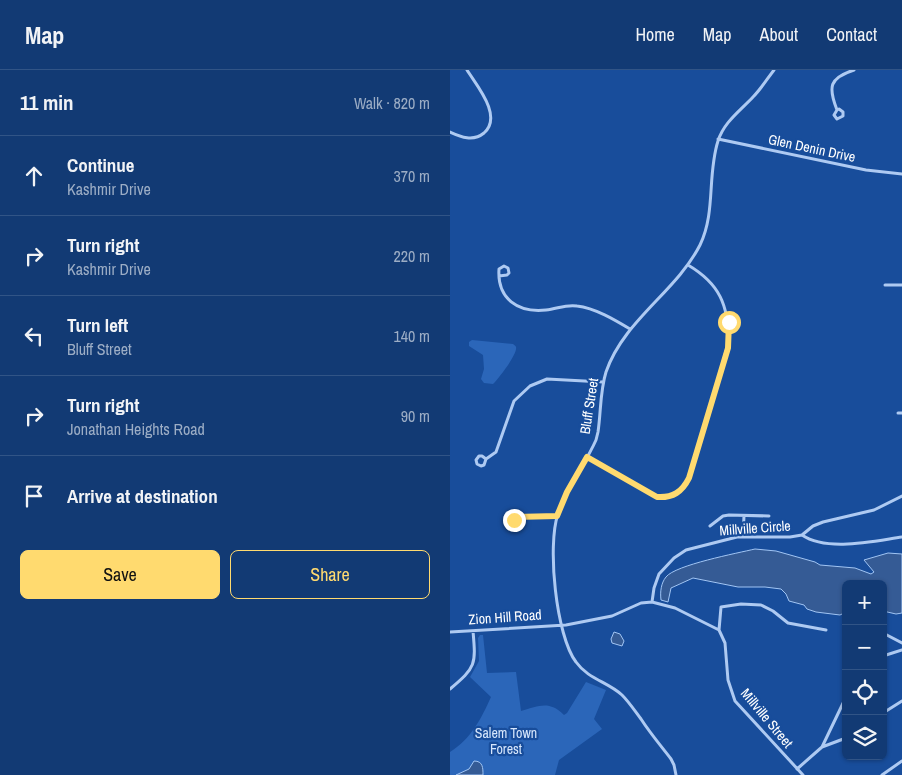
<!DOCTYPE html>
<meta charset="utf-8">
<style>
body{margin:0;font-family:"Archivo Narrow",sans-serif;background:#1b4179;color:#f1f3f6}
.controls{position:absolute;right:15px;bottom:15px;display:grid;overflow:hidden;border-radius:8px;box-shadow:0 1px 4px #0004}
.controls button{width:45px;height:45px;display:grid;place-items:center;padding:0;border:0;border-bottom:1px solid #315486;background:#123a74;color:#f1f3f6;font:25px sans-serif}
.stop{position:absolute;width:15px;height:15px;margin:-11px;border:4px solid #ffda6f;border-radius:50%;background:#fff}
.stop.end{background:#ffda6f;border-color:#fff;box-shadow:0 1px 5px #0008}
.list{margin:0;padding:0;list-style:none}
h2{display:flex;justify-content:space-between;align-items:center;height:65px;margin:0;padding:0 20px;font-size:21px}
h2 small{font-size:16px;font-weight:400;color:#9cadc5}
.list li{display:grid;grid-template-columns:32px 1fr auto;gap:15px;align-items:center;box-sizing:border-box;height:80px;padding:0 20px;border-top:1px solid #315486}
.list b{display:block;font-size:19px;white-space:nowrap}
.list p{margin:0;font-size:16px;white-space:nowrap;color:#9cadc5}
.list em{font-size:16px;font-style:normal;color:#9cadc5}
.actions{display:flex;gap:10px;padding:15px 20px}
.actions a{flex:1;padding:11px 0;border:1px solid #ffda6f;border-radius:8px;text-align:center;font-size:18px;color:#ffda6f}
.actions .main{background:#ffda6f;color:#111}
.icon{flex:none;width:28px;height:28px;fill:none;stroke:currentColor;stroke-width:2;stroke-linecap:round;stroke-linejoin:round}
.map{position:relative;flex:none;width:452px;height:705px;overflow:hidden}
header{display:flex;align-items:center;gap:30px;box-sizing:border-box;height:70px;padding:0 25px;background:#123a74;border-bottom:1px solid #315486}
header strong{font-size:24px}
nav{display:flex;gap:28px;margin-inline-start:auto;font-size:18px}
main{display:flex}
aside{flex:1;background:#123a74}
.map>svg:first-child{display:block}
.green{fill:#2b66b9}
.water{fill:#355b95;stroke:#a1c5f4}
.lines{fill:none;stroke-linecap:round;stroke-linejoin:round}
.minor{stroke:#aecaf2;stroke-width:3}
.route{stroke:#ffda6f;stroke-width:6}
.labels{text-anchor:middle;stroke-width:4.5;stroke-linejoin:round;paint-order:stroke}
.street-label{font-size:14px;fill:#fff;stroke:#184d9b}
.park-label{font-size:14px;fill:#d6e6fc;stroke:#184d9b}
</style>
<header>
<strong>Map</strong>
<nav><a>Home</a><a>Map</a><a>About</a><a>Contact</a></nav>
</header>
<main>
<aside>
<h2>11 min<small>Walk · 820 m</small></h2>
<ul class="list">
<li><svg class="icon" aria-label="ahead" viewBox="0 0 24 24"><path d="M12 20V5M6 11l6-6 6 6"/></svg><div><b>Continue</b><p>Kashmir Drive</p></div><em>370 m</em></li>
<li><svg class="icon" aria-label="right" viewBox="0 0 24 24"><path d="M7 20v-9h11M14 6l5 5-5 5"/></svg><div><b>Turn right</b><p>Kashmir Drive</p></div><em>220 m</em></li>
<li><svg class="icon" aria-label="left" viewBox="0 0 24 24"><path d="M17 20v-9H6M10 6l-5 5 5 5"/></svg><div><b>Turn left</b><p>Bluff Street</p></div><em>140 m</em></li>
<li><svg class="icon" aria-label="right" viewBox="0 0 24 24"><path d="M7 20v-9h11M14 6l5 5-5 5"/></svg><div><b>Turn right</b><p>Jonathan Heights Road</p></div><em>90 m</em></li>
<li><svg class="icon" aria-label="arrive" viewBox="0 0 24 24"><path d="M6 21V4h12l-3 4 3 4H6"/></svg><div><b>Arrive at destination</b></div></li>
</ul>
<div class="actions"><a class="main">Save</a><a>Share</a></div>
</aside>
<div class="map">
<svg width="452" height="705" viewBox="0 0 452 705">
<rect width="100%" height="100%" fill="#184d9b"/>
<!-- green -->
<path class="green" d="M22 270 63 274C64 275 66 276 66 277 68 284 48 309 43 314L34 313 31 309 34 299 33 285 19 276V272Z
M30 565H33L37 603 66 602 71 641C89 636 99 630 114 645L117 643 136 612 156 620 144 649 152 659 109 690 105 705H0V682C21 669 31 649 41 627L20 607 29 591 28 568Z"/>
<!-- water -->
<path class="water" d="M305 479 326 481 365 492 370 495 405 498 421 504 424 502 414 490 438 483 452 484V543L446 544 433 541V514H396V542L390 545 366 542 357 539 354 535 339 531 336 524 331 519 315 517H288L243 508 221 518 218 532 211 530C210 522 211 513 216 507 225 495 288 483 305 479Z
M164 562 170 564 174 571 172 576 162 573 161 569Z
M24 691C33 691 33 698 33 705H6L19 699Z"/>
<g class="lines">
<!-- minor -->
<path class="minor" d="M387 40 389 39 393 42V46L387 49 384 45 387 40C378 17 379 8 404 0
M0 62C11 67 23 72 34 63 53 46 27 16 17 0
M268 69 416 100 452 104
M49 206 57 205 59 203 58 198 54 196 49 199C47 229 68 243 96 240 107 239 116 234 127 236 145 238 165 250 180 259
M435 215H452
M448 343H452
M137 387 207 427C228 429 237 416 243 397L279 271C278 235 270 214 238 195
M36 389 34 395 31 396 27 394 26 390 29 386H32L36 389 46 382 64 331 80 316 97 309 153 312
M65 447 61 452 58 451 55 447 57 443 60 442 64 444 65 447H107
M260 456 273 446 279 445 319 446
M352 465C377 482 424 471 452 467
M293 467 294 446
M202 532 204 518 209 504 224 488 236 480 287 467H340L352 465 363 456 373 452 424 440 452 426
M269 560 271 537 291 534 311 535 323 541 338 553 376 560
M396 560V576
M0 562 116 555 162 546 191 533 202 532 225 538 269 560 275 573 278 610 285 631 353 705
M433 563 452 573
M433 586 452 580
M0 619C26 597 26 595 23 561
M433 643 452 631
M372 677 396 668
M347 699 372 677 396 627
M226 705 224 695 221 689C211 676 200 663 191 649 185 641 179 632 172 625 158 612 138 609 126 592 106 566 97 475 108 444 117 417 135 395 146 370L148 362C151 342 150 321 156 302 174 250 226 222 250 175 266 142 257 105 268 71 274 52 290 41 303 27 311 19 317 9 324 0
M432 705 452 691"/>
</g>
<g class="lines">
<!-- route -->
<path class="route" d="M64 450 65 447 107 446 117 422 137 387 207 427C223 428 232 422 239 408L278 278 279 252"/>
</g>
<g class="labels">
<!-- street labels -->
<g class="street-label">
<text transform="translate(362 78) rotate(12)" y="5">Glen Denin Drive</text>
<text transform="translate(139 336) rotate(-81)" y="5">Bluff Street</text>
<text transform="translate(305 458) rotate(-4)" y="5">Millville Circle</text>
<text transform="translate(55 547) rotate(-4)" y="5">Zion Hill Road</text>
<text transform="translate(317 648) rotate(50)" y="5">Millville Street</text>
</g>
<!-- park labels -->
<g class="park-label">
<text x="56" y="668">Salem Town<tspan x="56" dy="16">Forest</tspan></text>
</g>
</g>
</svg>
<div class="controls">
<button>+</button>
<button>−</button>
<button><svg class="icon" aria-label="locate" viewBox="0 0 24 24"><circle cx="12" cy="12" r="6"/><path d="M12 2v4M12 18v4M2 12h4M18 12h4"/></svg></button>
<button><svg class="icon" aria-label="layers" viewBox="0 0 24 24"><path d="M12 4l9 5-9 5-9-5zM3 14l9 5 9-5"/></svg></button>
</div>
<div class="stop" style="left:279px;top:252px"></div>
<div class="stop end" style="left:64px;top:450px"></div>
</div>
</main>
